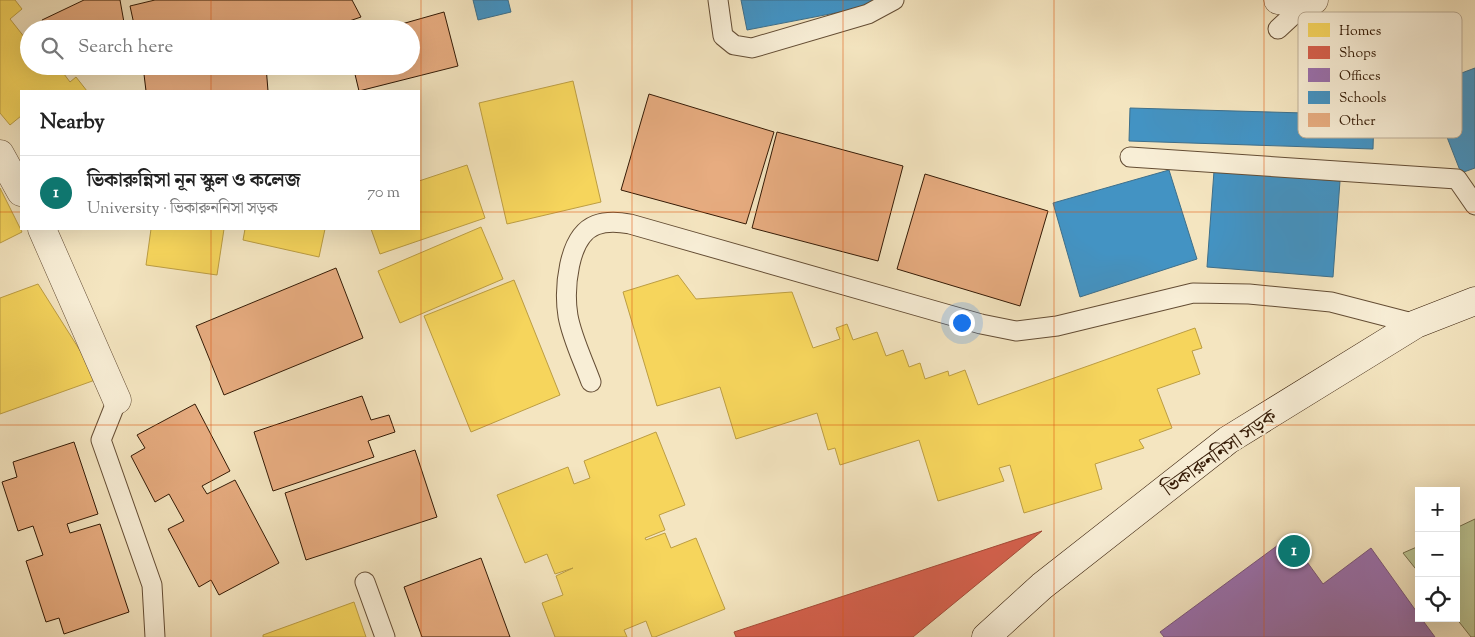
<!DOCTYPE html>
<meta charset="utf-8">
<style>
body{margin:0;font-family:"Sorts Mill Goudy","Noto Serif Bengali",serif;background:#f2f2f2;color:#222}
.controls{position:absolute;right:15px;bottom:15px;display:grid;overflow:hidden;border-radius:0px;box-shadow:0 5px 20px #0002}
.controls button{width:45px;height:45px;display:grid;place-items:center;padding:0;border:0;border-bottom:1px solid #e0e0e0;background:#fff;color:#222;font:25px sans-serif}
.you{position:absolute;left:961px;top:322px;width:18px;height:18px;margin:-12px;border:4px solid #fff;border-radius:50%;background:#1a73e8;box-shadow:0 0 0 8px #1a73e833}
.badge{display:grid;place-items:center;width:32px;height:32px;border-radius:50%;background:#0f766e;color:#fff;font-size:16px;font-weight:700}
.pin{position:absolute;translate:-50% -50%;border:2px solid #fff;box-shadow:0 1px 5px #0006}
.list{margin:0;padding:0;list-style:none}
h2{display:flex;justify-content:space-between;align-items:center;height:65px;margin:0;padding:0 20px;font-size:21px}
h2 small{font-size:16px;font-weight:400;color:#767676}
.list li{display:grid;grid-template-columns:32px 1fr auto;gap:15px;align-items:center;box-sizing:border-box;height:75px;padding:0 20px;border-top:1px solid #e0e0e0}
.list b{display:block;font-size:19px;white-space:nowrap}
.list p{margin:0;font-size:16px;white-space:nowrap;color:#767676}
.list em{font-size:16px;font-style:normal;color:#767676}
.icon{flex:none;width:28px;height:28px;fill:none;stroke:currentColor;stroke-width:2;stroke-linecap:round;stroke-linejoin:round}
.map{position:relative;flex:none;width:1475px;height:637px;overflow:hidden}
.search{position:absolute;background:#fff;box-shadow:0 5px 20px #0002;left:20px;top:20px;width:400px;height:55px;display:flex;align-items:center;gap:12px;box-sizing:border-box;padding:0 18px;border-radius:28px;color:#767676;font-size:19px}
.panel{position:absolute;background:#fff;box-shadow:0 5px 20px #0002;left:20px;top:90px;width:400px;height:140px;border-radius:0px}
.map>svg:first-child{display:block}
.green{fill:#bdc491;stroke:#786f4b}
.homes{fill:#f6d55c;stroke:#bc9d42}
.shops{fill:#d6604d;stroke:#a54b37}
.offices{fill:#9970ab;stroke:#7b5679}
.schools{fill:#4393c3;stroke:#3e6f8a}
.building{fill:#e7ac80;stroke:#341a05}
.lines{fill:none;stroke-linecap:round;stroke-linejoin:round}
.lane-casing{stroke:#644d34;stroke-width:21}
.street-casing{stroke:#644d34;stroke-width:29}
.secondary-casing{stroke:#341a05;stroke-width:29}
.lane{stroke:#f8eed6;stroke-width:19}
.street{stroke:#f8eed6;stroke-width:28}
.secondary{stroke:#f8eed6;stroke-width:28}
.grid{fill:none;stroke:#df560c;stroke-width:1;stroke-opacity:0.55}
.labels{text-anchor:middle;stroke-width:5;stroke-linejoin:round;paint-order:stroke}
.street-label{font-size:20px;fill:#341a05;stroke:#f8eed6}
.key{fill:#f8eed6;stroke:#bdae97;stroke-width:1}
.key-label{font-size:14px;fill:#341a05}
</style>
<div class="map">
<svg width="1475" height="637" viewBox="0 0 1475 637">
<rect width="100%" height="100%" fill="#f4e5c0"/>
<filter id="stains"><feTurbulence type="fractalNoise" baseFrequency=".004" numOctaves="4"/><feColorMatrix values="0 0 0 0 .2 0 0 0 0 .09 0 0 0 0 .02 0 0 0 .5 -.17"/></filter>
<radialGradient id="worn" r=".72"><stop offset=".6" stop-color="#630" stop-opacity="0"/><stop offset="1" stop-color="#630" stop-opacity=".3"/></radialGradient>
<!-- green -->
<path class="green" d="M1475 519V637H1471L1456 618V528Z
M1419 546V573L1403 553Z"/>
<!-- homes -->
<path class="homes" d="M0 0H15L22 9 10 19 29 43V66H58L70 82 76 77 87 91H21V116L10 125 0 113Z
M573 81 601 202 507 224 479 103Z
M467 165 485 218 380 254 371 229H419V181Z
M0 188 22 232 0 243Z
M481 227 503 279 400 323 378 271Z
M151 229H224L217 275 146 265Z
M245 229H325L319 257 243 240Z
M678 275 696 299 792 292 813 348 840 339 836 328 847 324 853 340 877 332 886 356 903 350 909 367 920 363 925 379 948 371 949 376 965 370 978 405 1195 328 1202 348 1192 351 1200 374 1157 389 1172 428 1139 440 1144 448 1095 464 1102 489 1024 513 1010 465 999 468 1004 481 938 501 919 440 840 465 835 448 828 450 817 413 736 439 720 387 657 406 623 292Z
M514 280 560 395 471 432 424 316Z
M38 284 98 379 0 414V298Z
M656 432 685 505 659 515 665 530 645 538 646 540 665 533 671 548 696 538 725 609 655 637H652L646 621 624 630 627 637H555L542 603 563 595 556 576 573 568 555 574 547 554 525 563 497 495 568 467 574 484 590 478 584 461Z
M354 602 366 637H263V635Z"/>
<!-- shops -->
<path class="shops" d="M1042 531 913 637H736L734 632Z"/>
<!-- offices -->
<path class="offices" d="M1289 537 1323 584 1371 548 1419 615V618H1421L1435 637H1164L1160 632Z"/>
<!-- schools -->
<path class="schools" d="M473 0H508L511 12 478 20Z
M741 0H881L882 4 747 30Z
M1475 68V168L1461 173 1427 86Z
M1130 108 1374 115 1373 149 1129 141Z
M1169 170 1197 259 1080 297 1053 203Z
M1214 171 1340 181 1333 277 1207 267Z"/>
<!-- building -->
<path class="building" d="M84 0H120L125 28 46 29 42 20Z
M155 0H352L361 17 326 29H135L130 6Z
M444 12 458 66 359 91 353 66H411V29H384Z
M143 66H266L268 91H146Z
M649 94 774 132 746 224 621 190Z
M777 132 903 166 878 261 752 228Z
M925 174 1048 211 1020 306 897 269Z
M336 268 363 338 224 395 196 326Z
M362 396 371 420 389 415 395 432 368 441 374 457 273 491 254 432Z
M195 404 230 471 202 486 207 494 235 480 279 563 219 595 211 580 199 587 168 529 184 521 169 494 155 502 131 456 145 448 137 435Z
M74 442 98 514 67 524 70 533 100 524 129 612 64 634 59 618 46 622 26 561 43 555 33 526 18 531 2 482 17 477 13 462Z
M415 450 437 517 306 560 285 493Z
M481 558 510 637H422L404 587Z"/>
<g class="lines">
<!-- lane casing -->
<g class="lane-casing">
<path id="lane" d="M718 0 723 36 734 45 752 48 868 14 894 0
M1278 29 1306 3
M1130 157 1457 179 1475 205
M591 382C583 360 572 338 568 316 564 291 567 236 596 225 607 221 619 222 630 224L981 324 1016 331 1057 326 1193 293 1249 294 1331 302 1416 324
M117 400 101 440 152 585 155 637
M365 582 385 637"/>
</g>
<!-- street casing -->
<g class="street-casing">
<path id="street" d="M1278 0 1306 3 1314 0
M0 154 21 192
M42 229 117 400"/>
</g>
<!-- secondary casing -->
<g class="secondary-casing">
<path id="secondary" d="M986 637 1042 586 1228 440 1416 324 1475 301"/>
</g>
<!-- lane -->
<use href="#lane" class="lane"/>
<!-- street -->
<use href="#street" class="street"/>
<!-- secondary -->
<use href="#secondary" class="secondary"/>
</g>
<!-- grid -->
<path class="grid" d="M211 0V29M421 0V637M632 0V637M843 0V637M1054 0V637M1264 0V637M211 66V91M0 212H21M419 212H1475M211 229V637M0 425H1475"/>
<g class="labels">
<!-- street labels -->
<g class="street-label">
<text transform="translate(1219 452) rotate(-35)" y="7">ভিকারুননিসা সড়ক</text>
</g>
</g>
<!-- legend -->
<rect x="1298" y="12" width="164" height="126" rx="8" class="key"/>
<rect x="1308" y="23" width="22" height="14" fill="#f6d55c"/>
<rect x="1308" y="46" width="22" height="13" fill="#d6604d"/>
<rect x="1308" y="68" width="22" height="14" fill="#9970ab"/>
<rect x="1308" y="91" width="22" height="13" fill="#4393c3"/>
<rect x="1308" y="113" width="22" height="14" fill="#e7ac80"/>
<g class="key-label">
<text x="1339" y="35">Homes</text>
<text x="1339" y="57">Shops</text>
<text x="1339" y="80">Offices</text>
<text x="1339" y="102">Schools</text>
<text x="1339" y="125">Other</text>
</g>
<rect width="100%" height="100%" filter="url(#stains)"/>
<rect width="100%" height="100%" fill="url(#worn)"/>
</svg>
<div class="controls">
<button>+</button>
<button>−</button>
<button><svg class="icon" aria-label="locate" viewBox="0 0 24 24"><circle cx="12" cy="12" r="6"/><path d="M12 2v4M12 18v4M2 12h4M18 12h4"/></svg></button>
</div>
<div class="you"></div>
<div class="pin badge" style="left:1294px;top:551px">1</div>
<div class="search"><svg class="icon" aria-label="search" viewBox="0 0 24 24"><circle cx="10" cy="10" r="6"/><path d="M15 15l6 6"/></svg>Search here</div>
<section class="panel">
<h2>Nearby<small></small></h2>
<ul class="list">
<li><span class="badge">1</span><div><b>ভিকারুন্নিসা নূন স্কুল ও কলেজ</b><p>University · ভিকারুননিসা সড়ক</p></div><em>70 m</em></li>
</ul>
</section>
</div>
